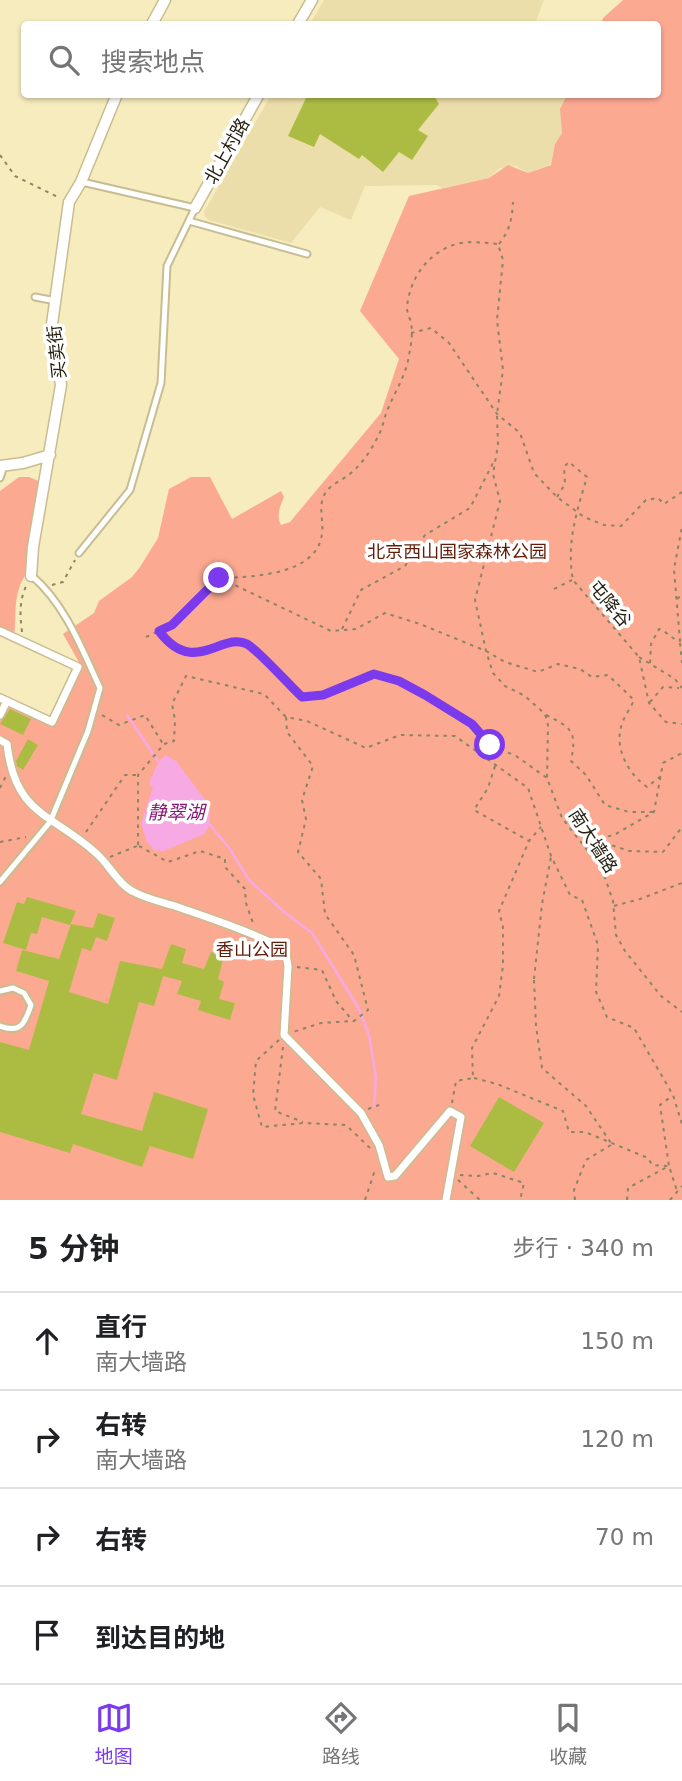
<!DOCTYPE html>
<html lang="zh">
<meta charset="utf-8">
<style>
body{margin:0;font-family:"DejaVu Sans","Noto Sans SC",sans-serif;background:#f6f6f6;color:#202124}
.stop{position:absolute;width:21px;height:21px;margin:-16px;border:5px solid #7c3aed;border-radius:50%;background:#fff}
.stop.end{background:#7c3aed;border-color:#fff;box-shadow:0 2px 7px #0008}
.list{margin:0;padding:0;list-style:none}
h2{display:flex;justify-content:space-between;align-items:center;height:91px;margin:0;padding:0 28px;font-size:30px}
h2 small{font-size:23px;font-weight:400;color:#757577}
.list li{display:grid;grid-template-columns:46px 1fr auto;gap:21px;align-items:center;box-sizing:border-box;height:98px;padding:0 28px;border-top:2px solid #e0e0e0}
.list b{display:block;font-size:26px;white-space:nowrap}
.list p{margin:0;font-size:23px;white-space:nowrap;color:#757577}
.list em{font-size:23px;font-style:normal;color:#757577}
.icon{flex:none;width:38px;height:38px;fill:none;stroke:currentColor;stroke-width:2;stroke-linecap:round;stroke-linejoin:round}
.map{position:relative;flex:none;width:682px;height:1200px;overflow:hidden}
.search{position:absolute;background:#fff;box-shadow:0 2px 5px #0004;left:21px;right:21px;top:21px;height:77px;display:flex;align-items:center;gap:18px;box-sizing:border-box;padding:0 24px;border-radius:7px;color:#757577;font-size:26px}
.sheet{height:483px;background:#fff}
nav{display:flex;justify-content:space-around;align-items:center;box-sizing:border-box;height:98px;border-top:2px solid #e0e0e0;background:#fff;font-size:19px;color:#757577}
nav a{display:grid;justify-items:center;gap:4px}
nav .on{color:#7c3aed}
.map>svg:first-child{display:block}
.built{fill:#ebdeaa}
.green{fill:#fca992}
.water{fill:#f7a9e3}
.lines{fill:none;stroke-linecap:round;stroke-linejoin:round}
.stream{stroke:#f7a9e3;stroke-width:2.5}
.building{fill:#acbc43}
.service-casing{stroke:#c7bd91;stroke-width:9}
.pedestrian-casing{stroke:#c7bd91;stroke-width:10}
.minor-casing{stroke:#c7bd91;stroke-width:13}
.path{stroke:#8b8465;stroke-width:2;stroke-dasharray:3.5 5;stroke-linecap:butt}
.service{stroke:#fff;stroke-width:5}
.pedestrian{stroke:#fff;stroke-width:7}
.minor{stroke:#fff;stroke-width:10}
.route{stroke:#7c3aed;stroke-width:9}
.labels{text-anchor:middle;stroke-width:7;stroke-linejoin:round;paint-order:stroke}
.street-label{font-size:18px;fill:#231f0e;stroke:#fff}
.park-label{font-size:18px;fill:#621d08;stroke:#fff}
.water-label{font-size:19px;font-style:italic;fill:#891976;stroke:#fff}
</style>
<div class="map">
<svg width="682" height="1200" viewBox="0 0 682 1200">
<rect width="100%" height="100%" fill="#f6ecbe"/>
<!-- built -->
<path class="built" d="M324 0H544L535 24H310Z
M271 95H567L561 109 562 133 555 144 551 164 528 173 516 166 500 168 489 178 442 188 436 185 365 186 351 220 320 207 291 243 209 220 205 217 204 212Z"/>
<!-- green -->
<path class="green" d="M623 0H682V1200H0V698L52 722 80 664 63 634 94 613 99 601 132 577 140 567 158 538 169 489 191 477H210L232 519 281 491 284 497C280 506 276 516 281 525L290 522 381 413 399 359 360 311 409 196 489 178 508 165 528 173 551 165 555 144 562 133 560 109 567 95 658 94V24H600L604 17Z
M19 477H29L41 482 26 574C12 595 17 615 14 638L0 631V491Z"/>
<!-- water -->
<path class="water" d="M166 755 177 762 206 801 210 811V825L204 834 164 851 154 850 147 842 141 824 153 787 149 784C153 775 157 760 166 755Z"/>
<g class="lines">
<!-- stream -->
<path class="stream" d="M127 715 158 761
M210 825 230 849 249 880 283 911 312 933 358 1007 369 1035 376 1077 374 1106"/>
</g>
<!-- building -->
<path class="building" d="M308 94H433L439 104 418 130 428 136 412 160 399 152 383 172 362 155 359 159 320 134 314 147 288 136Z
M10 709 31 719 23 735 0 724Z
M28 739 38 745 23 770 17 766 16 761Z
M27 897 76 911 70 925 42 917 37 934 31 933 26 950 3 943 17 902 24 904Z
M98 913 115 918 107 941 96 937 91 951 82 948 69 992 108 1004 120 961 162 969 171 944 186 949 182 963 204 969 211 952 224 956 218 979 224 982 219 999 235 1003 230 1020 198 1010 201 1001 177 994 182 981 163 976 154 1006 139 1002 117 1080 94 1073 81 1114 142 1131 154 1092 208 1109 193 1159 150 1146 142 1167 73 1144 70 1153 0 1132V1042L29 1050 49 981 16 971 22 950 59 959 71 924 93 928Z
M499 1097 544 1123 514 1172 470 1146Z"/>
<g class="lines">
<!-- service casing -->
<g class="service-casing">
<path id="service" d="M189 221 307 254
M35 297 56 301
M0 478 4 466
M79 553 130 490 161 383 167 266 195 208 82 182
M0 882 50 822 88 731 100 688C82 649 65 604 32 576
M0 991 13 988 24 993 31 1005C25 1023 21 1034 0 1026"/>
</g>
<!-- pedestrian casing -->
<g class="pedestrian-casing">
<path id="pedestrian" d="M0 631 78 667 52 722 0 698
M0 715 7 701
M0 740 7 744C15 816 52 813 97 854 109 865 120 886 134 892 147 899 162 902 175 906 212 919 249 931 285 949L288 966 284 1035 361 1113 379 1145 388 1177 395 1176 450 1111 461 1117 446 1200"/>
</g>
<!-- minor casing -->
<g class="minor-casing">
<path id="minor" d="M152 24 165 0
M298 24 312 0
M195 208 259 94
M0 466 23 463 50 455
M31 576 33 547 61 385 52 324 69 202 81 182 117 94"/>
</g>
<!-- path -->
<path class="path" d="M0 155 15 176 60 198
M499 244C510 230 512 219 513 202
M411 333 431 328 449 343 497 414 520 433 534 473 557 497 584 517 604 525 621 526 646 500 658 498 664 504 682 492
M557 497 565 484 564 467 569 462 587 477C577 510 566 544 573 580L639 657 649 703 666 722 682 724
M220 578 331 631 356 629 385 613 420 624 486 651 505 662 538 672 558 664 580 669 592 677 608 675 634 700C631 707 626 714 623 721 613 745 626 772 647 787L661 776
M52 585 63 582 75 560
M554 589 572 580
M677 599 682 595
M342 629 361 590 405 566 425 535 470 508 494 461
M159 631C195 678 222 631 247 644 258 650 290 686 302 697L323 695 374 674 399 681 472 724 490 745 516 756 547 778 562 818 602 869 613 901 616 935 625 951 661 996 682 1012
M22 632C20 615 19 602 26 586
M146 637 172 625 219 578C250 577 318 576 322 533 324 519 317 505 326 492 331 484 343 480 351 473 364 462 374 446 381 430 383 425 384 419 386 414 393 394 406 377 409 355 411 346 413 333 411 323 410 318 407 313 407 308 409 278 430 249 461 243 473 241 486 243 498 244L503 260 497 320 503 370 497 414 498 445 493 474 500 501 475 600 486 651 493 673 505 686 525 696 545 714 548 725 547 778
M680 643 682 663
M639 657 675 679 682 688
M650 663 651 644 659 629C668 632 671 639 680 641L674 569 682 527
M650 702 663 687 679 688
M102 715 119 725 145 715 163 744
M546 715C572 728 577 731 571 761L586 775 605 805 629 812H654
M286 717 287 732 313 766 302 800 306 819 298 852 321 879 325 914 354 955 368 1010 354 1021 321 1023 293 1032
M495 766 488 788 474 810 529 841
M0 788 6 776
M86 832 125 775H137
M596 840 629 851 663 852 682 827
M0 842 26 837
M583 842 614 835 654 812 663 763 682 753
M138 845V775L164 744 174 741 175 720 172 704 186 676 264 694 286 717 307 721 366 748 400 735 455 736 528 788 551 856 570 895 582 900 598 945 596 992 607 1017 634 1028 673 1095 682 1124
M139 846 168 862 200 851 225 859V867L245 889 246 903 254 926
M110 857 137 846
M614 906 640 899 682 883
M297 967 322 970 336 1001 353 1021
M534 979 542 904 551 857
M534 980 536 1026 542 1068 586 1106 611 1143
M279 1040 256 1061 253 1095 262 1127 304 1123 346 1125 372 1150
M283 1047 275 1111 303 1122
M474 1078 497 1084 563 1111 569 1132H585L648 1158 652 1165 669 1166 677 1191
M452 1103 456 1081 473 1078 472 1048 499 996 503 965V927L499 911 529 841 541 827
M368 1109 379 1105
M460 1175 478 1176 493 1173 524 1183 520 1200
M458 1180 480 1200
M365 1200 374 1173 377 1174
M575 1200 574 1190 586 1160 611 1145
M627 1200 628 1188 669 1166 660 1105 672 1096
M670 1200 682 1186"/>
<!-- service -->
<use href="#service" class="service"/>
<!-- pedestrian -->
<use href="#pedestrian" class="pedestrian"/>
<!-- minor -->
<use href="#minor" class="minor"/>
</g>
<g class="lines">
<!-- route -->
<path class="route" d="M219 578 172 625 159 631C194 678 222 631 247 644 258 650 290 686 302 697L323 695 374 674 399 681 425 695 472 724 490 745"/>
</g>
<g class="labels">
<!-- street labels -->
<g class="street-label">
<text transform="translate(227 151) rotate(-61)" y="6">北上村路</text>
<text transform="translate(57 352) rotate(-96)" y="6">买卖街</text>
<text transform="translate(610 604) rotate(50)" y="6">屯降谷</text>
<text transform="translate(593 841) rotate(57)" y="6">南大墙路</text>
</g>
<!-- park labels -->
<g class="park-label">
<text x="457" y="558">北京西山国家森林公园</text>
<text x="252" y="956">香山公园</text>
</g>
<!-- water labels -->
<g class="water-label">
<text x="176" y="819">静翠湖</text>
</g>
</g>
</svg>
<div class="stop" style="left:490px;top:745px"></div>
<div class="stop end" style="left:219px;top:578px"></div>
<div class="search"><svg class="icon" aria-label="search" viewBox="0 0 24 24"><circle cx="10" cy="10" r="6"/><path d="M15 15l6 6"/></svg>搜索地点</div>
</div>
<section class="sheet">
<h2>5 分钟<small>步行 · 340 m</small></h2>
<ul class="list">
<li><svg class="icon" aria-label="ahead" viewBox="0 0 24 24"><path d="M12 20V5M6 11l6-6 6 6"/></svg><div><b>直行</b><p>南大墙路</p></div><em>150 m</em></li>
<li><svg class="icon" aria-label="right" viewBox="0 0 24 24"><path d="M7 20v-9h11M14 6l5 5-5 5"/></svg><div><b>右转</b><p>南大墙路</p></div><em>120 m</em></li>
<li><svg class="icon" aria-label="right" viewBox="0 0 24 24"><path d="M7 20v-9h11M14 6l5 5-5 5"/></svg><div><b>右转</b></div><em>70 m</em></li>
<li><svg class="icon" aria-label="arrive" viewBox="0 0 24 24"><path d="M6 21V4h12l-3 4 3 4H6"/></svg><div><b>到达目的地</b></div></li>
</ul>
</section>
<nav>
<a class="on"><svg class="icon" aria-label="map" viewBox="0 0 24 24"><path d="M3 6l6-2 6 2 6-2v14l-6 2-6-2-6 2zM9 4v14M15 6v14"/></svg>地图</a>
<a><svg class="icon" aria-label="directions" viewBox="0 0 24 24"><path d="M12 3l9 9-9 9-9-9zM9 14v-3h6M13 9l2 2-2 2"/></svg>路线</a>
<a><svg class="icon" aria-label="saved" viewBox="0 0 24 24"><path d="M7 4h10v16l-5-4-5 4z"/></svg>收藏</a>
</nav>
